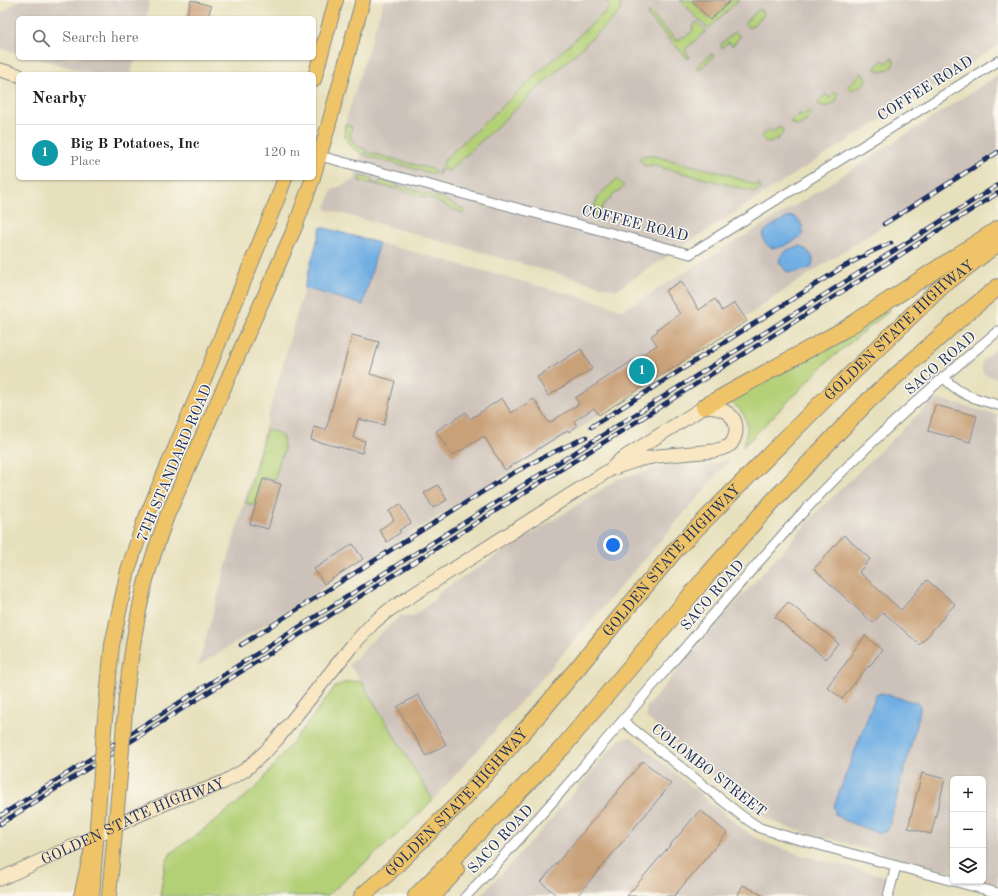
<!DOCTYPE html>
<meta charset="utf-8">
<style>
body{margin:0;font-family:"Old Standard TT",serif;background:#f6f6f6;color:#202124}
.controls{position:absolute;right:12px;bottom:12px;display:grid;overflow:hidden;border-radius:6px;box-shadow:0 1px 3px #0004}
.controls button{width:36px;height:36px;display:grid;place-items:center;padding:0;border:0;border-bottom:1px solid #e0e0e0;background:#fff;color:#202124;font:20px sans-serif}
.you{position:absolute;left:613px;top:545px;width:14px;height:14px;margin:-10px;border:3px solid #fff;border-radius:50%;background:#1a73e8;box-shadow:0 0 0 6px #1a73e833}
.badge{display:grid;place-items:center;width:26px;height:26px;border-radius:50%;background:#b5179e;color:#fff;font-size:13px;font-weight:700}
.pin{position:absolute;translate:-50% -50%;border:2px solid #fff;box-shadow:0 1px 4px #0006}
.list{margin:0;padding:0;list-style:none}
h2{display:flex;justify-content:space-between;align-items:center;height:52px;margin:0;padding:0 16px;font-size:17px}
h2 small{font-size:13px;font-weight:400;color:#757577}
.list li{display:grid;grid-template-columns:26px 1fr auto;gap:12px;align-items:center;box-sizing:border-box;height:56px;padding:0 16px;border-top:1px solid #e0e0e0}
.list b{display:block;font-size:15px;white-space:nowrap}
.list p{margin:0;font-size:13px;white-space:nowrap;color:#757577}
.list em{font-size:13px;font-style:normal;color:#757577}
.icon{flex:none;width:22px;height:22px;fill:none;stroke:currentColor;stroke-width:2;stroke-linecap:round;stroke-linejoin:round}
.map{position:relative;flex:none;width:998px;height:896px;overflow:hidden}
.search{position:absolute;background:#fff;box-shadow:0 1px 3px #0004;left:16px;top:16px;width:300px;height:44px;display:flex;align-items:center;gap:10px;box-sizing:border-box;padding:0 14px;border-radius:6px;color:#757577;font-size:15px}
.panel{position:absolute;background:#fff;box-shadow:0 1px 3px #0004;left:16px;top:72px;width:300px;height:108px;border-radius:6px}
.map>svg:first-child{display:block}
.industrial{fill:#cdc2b9}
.green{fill:#b4d077;stroke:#68806a}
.water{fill:#70aee3;stroke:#466ea0}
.building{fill:#c9a179}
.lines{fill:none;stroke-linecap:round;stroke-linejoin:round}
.street-casing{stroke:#81888d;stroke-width:11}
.secondary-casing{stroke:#81888d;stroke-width:15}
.primary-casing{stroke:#81888d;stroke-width:16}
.highway-casing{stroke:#81888d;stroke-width:18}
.street{stroke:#fff;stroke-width:9}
.secondary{stroke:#f9e7c3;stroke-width:13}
.primary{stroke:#efc469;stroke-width:14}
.highway{stroke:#efc469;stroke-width:16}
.rail-casing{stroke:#1b2f5e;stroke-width:4.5}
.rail{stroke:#fbf7ec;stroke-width:3;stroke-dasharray:9;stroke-linecap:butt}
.primary-bridge-casing{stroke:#81888d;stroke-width:16;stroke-linecap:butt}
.primary-bridge{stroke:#efc469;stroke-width:14}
.labels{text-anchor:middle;stroke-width:3;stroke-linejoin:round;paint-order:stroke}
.street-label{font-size:15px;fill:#1b2f5e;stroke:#fbf7ec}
</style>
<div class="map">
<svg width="998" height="896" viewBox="0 0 998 896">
<rect width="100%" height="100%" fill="#fbf7ec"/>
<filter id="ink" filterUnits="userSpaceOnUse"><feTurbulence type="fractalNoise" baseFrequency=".025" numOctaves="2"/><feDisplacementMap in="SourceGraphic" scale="8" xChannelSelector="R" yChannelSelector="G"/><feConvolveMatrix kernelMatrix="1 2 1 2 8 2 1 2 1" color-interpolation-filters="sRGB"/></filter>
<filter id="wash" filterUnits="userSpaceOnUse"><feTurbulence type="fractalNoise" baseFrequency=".012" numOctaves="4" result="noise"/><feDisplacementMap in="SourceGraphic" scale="16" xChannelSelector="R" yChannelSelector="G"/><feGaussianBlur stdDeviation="0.9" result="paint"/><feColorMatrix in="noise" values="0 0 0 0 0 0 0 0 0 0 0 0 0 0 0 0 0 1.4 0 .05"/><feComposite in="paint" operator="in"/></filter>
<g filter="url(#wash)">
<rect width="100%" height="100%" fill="#e7e0bc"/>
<!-- industrial -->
<path class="industrial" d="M20 0H150L146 18H18V53L0 48V14Z
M384 0H998V46L763 194 616 290 325 209 332 190 355 179 361 154 353 148 348 144 346 140 344 126Z
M36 58H135L131 74H93Z
M998 75V152L836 256 569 435 198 666 304 289 363 305 380 243 599 302 623 310 804 200Z
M998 347V379L984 374 982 370V361Z
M942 400 998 415V885L983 881V779H953V873L786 827 767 818 751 808 647 718 646 708 722 618 818 511 932 401Z
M730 460 541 679 433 800 361 681 349 665 369 644 401 615 412 617 434 600 438 593 618 479 671 465 700 467Z
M631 737 733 821 751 835 767 843 801 855 889 877 884 896H480L540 832 620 739Z"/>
<!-- green -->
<path class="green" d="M604 0H617L621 5 620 12 448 172 445 168 437 175 446 158 610 7Z
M680 0H692L708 18 710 19 732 0H739L708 29Z
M758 10H761L764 15 750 28 745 24V22Z
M650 13 677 41 682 36 685 37 693 30 692 27 697 22 706 31 685 50 690 58H687L647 15Z
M735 32 740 36V37L732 46 729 42 723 47H721V44Z
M711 54H713V57L701 68 697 69V66Z
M891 58H893C896 66 889 70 882 72L875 69V67L883 60 886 63Z
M862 73 866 79 864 84 854 90 849 89 848 86Z
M835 92 837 93 838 95 836 102 827 107 819 105 818 102 826 94 829 98Z
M809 111 811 113 812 116 808 120 798 126 792 124 791 121 800 114 803 116Z
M345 124 352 127 350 135 356 146 366 149 364 155C351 148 342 141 345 124Z
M779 127 782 129 783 132 779 138 770 143 766 142 762 138V136L770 129 773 132Z
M367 152 435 170 434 174 366 156Z
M650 155 727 174 755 185 759 184 761 189 755 192 660 167 651 165 645 166 639 159 643 156Z
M360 176 373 179 372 183 379 184 380 180 398 185 397 189 359 181Z
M617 179 624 186C616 194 597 205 601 218L598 221C587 201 604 191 617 179Z
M400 186 441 198 465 210 463 214 432 199 399 190Z
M888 308 889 311 828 361 743 447C751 424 748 414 728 400Z
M266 429C276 432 286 434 283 446L285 447 283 456H281L275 480 263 477 256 503 253 505 246 503Z
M361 681 433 800 398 834 327 896H160L165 864 171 853 211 824 256 788 296 738 335 687 346 682Z"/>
<!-- water -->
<path class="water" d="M791 216C800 218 803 225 803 234 797 240 783 248 775 248 766 248 759 237 766 230 773 224 783 220 791 216Z
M321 227 379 243 363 305 304 288Z
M801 246C810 253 815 255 812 267 804 271 796 273 787 272L779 262C780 251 791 248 801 246Z
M881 693 917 703 920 706V711L888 830 881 833 875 832 843 820 835 814 834 806 876 695Z"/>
<g id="blocks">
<!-- building -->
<path class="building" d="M191 0 211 6 208 18H186Z
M692 0H731L710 20Z
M681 281 699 310 715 299 722 311 735 303 747 321 599 415 594 408 574 421 577 426 569 432 568 430 505 470 484 436 452 456 436 431 466 412 470 419 502 398 511 413 534 399 549 423 579 404 575 398 657 345 651 336 658 331 657 329 680 314 665 291Z
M352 335 379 342 370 374 395 381 384 425 358 419 353 438 365 441 362 453 311 440 314 427 326 430Z
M581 349 592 369 548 396 537 377Z
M935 405 977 416 970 442 928 431Z
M263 479 281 484 268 529 250 524Z
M438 485 447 500 433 508 424 493Z
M400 504 411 523 399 530 401 532 387 542 379 530 394 520 389 511Z
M844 535 870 559 859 572 901 610 927 580 955 604 920 645 883 612 873 623 814 569Z
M353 544 363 559 324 584 314 569Z
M788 602 838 643 826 659 775 617Z
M865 636 882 650 869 667 868 666 842 699 827 687 853 654 852 653Z
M418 695 446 744 426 756 397 707Z
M643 761 671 784 577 896H557L541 882Z
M922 773 945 779 931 834 908 828Z
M700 810 727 833 674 896H627Z
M743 885 764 896H737Z"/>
</g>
</g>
<g filter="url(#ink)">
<use href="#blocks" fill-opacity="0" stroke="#81888d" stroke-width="1"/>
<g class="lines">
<!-- street casing -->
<g class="street-casing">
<path id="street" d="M320 156 690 254 998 61
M943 377C961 396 974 398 998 405
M623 721 742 816 760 828 789 837 953 881
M953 881 998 893
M466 896C582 775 684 644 796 520 858 452 927 390 998 331
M888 896 896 866"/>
</g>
<!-- secondary casing -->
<g class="secondary-casing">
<g id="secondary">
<path d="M0 70 18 75"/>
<path id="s1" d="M0 879 96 836 136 816 178 798 204 790 224 782 245 770 266 751 278 738 351 647 373 623 389 610 611 469 620 460 704 407C718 407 736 412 736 429 736 434 734 440 731 444 727 448 720 449 714 451L658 456 638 460 611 469"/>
</g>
</g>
<!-- primary casing -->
<g class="primary-casing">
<path id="primary" d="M314 80 336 0
M314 174 326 134 363 0
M126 698C130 662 135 627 143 592 149 566 158 541 167 516L295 227 313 178
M104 729 112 645 128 570 144 522 205 377 277 200 285 178
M92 896 99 800
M109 896 119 787"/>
</g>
<!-- highway casing -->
<g class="highway-casing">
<g id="highway">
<path d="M704 407 845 329 998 229"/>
<path d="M82 896 96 836"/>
<path id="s2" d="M362 896 386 875 465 797 541 712 677 548 819 405 941 287 998 243"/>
<path d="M416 896 563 747 705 578 773 501 868 401 963 316 998 287"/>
<path d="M433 896 456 870"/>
</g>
</g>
<!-- street -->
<use href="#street" class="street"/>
<!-- secondary -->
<use href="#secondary" class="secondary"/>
<!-- primary -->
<use href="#primary" class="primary"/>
<!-- highway -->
<use href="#highway" class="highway"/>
<!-- rail casing -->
<g class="rail-casing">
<path id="rail" d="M884 224 998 152
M591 427 843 267 873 251 891 243
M241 645 506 477 543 457 586 437
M0 816 998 185
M0 824 998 193"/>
</g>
<!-- rail -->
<use href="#rail" class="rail"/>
<!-- primary-bridge casing -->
<g class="primary-bridge-casing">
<path id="primary-bridge" d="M119 787 126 698
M99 800 104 729"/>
</g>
<!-- primary-bridge -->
<use href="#primary-bridge" class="primary-bridge"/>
</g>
</g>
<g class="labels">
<!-- street labels -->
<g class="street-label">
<text transform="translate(925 88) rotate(-32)" y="5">COFFEE ROAD</text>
<text transform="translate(635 223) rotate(14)" y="5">COFFEE ROAD</text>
<text dy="5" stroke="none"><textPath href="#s2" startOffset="781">GOLDEN STATE HIGHWAY</textPath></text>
<text transform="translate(940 363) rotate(-41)" y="5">SACO ROAD</text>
<text transform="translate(174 463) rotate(-67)" y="5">7TH STANDARD ROAD</text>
<text dy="5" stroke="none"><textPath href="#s2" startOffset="457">GOLDEN STATE HIGHWAY</textPath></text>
<text transform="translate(712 595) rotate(-49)" y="5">SACO ROAD</text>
<text transform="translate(709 770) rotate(38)" y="5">COLOMBO STREET</text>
<text dy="5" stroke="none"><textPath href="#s2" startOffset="133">GOLDEN STATE HIGHWAY</textPath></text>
<text dy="5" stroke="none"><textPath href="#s1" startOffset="145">GOLDEN STATE HIGHWAY</textPath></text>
<text transform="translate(500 839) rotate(-47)" y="5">SACO ROAD</text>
</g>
</g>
</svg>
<div class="controls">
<button>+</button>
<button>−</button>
<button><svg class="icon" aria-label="layers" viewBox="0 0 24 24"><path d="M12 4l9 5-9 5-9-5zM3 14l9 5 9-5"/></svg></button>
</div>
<div class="you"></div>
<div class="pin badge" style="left:642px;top:371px;background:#0f9aa8">1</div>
<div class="search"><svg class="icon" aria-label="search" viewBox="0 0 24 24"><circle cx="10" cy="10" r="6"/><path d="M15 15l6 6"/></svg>Search here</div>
<section class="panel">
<h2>Nearby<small></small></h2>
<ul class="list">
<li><span class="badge" style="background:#0f9aa8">1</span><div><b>Big B Potatoes, Inc</b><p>Place</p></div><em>120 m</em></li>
</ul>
</section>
</div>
